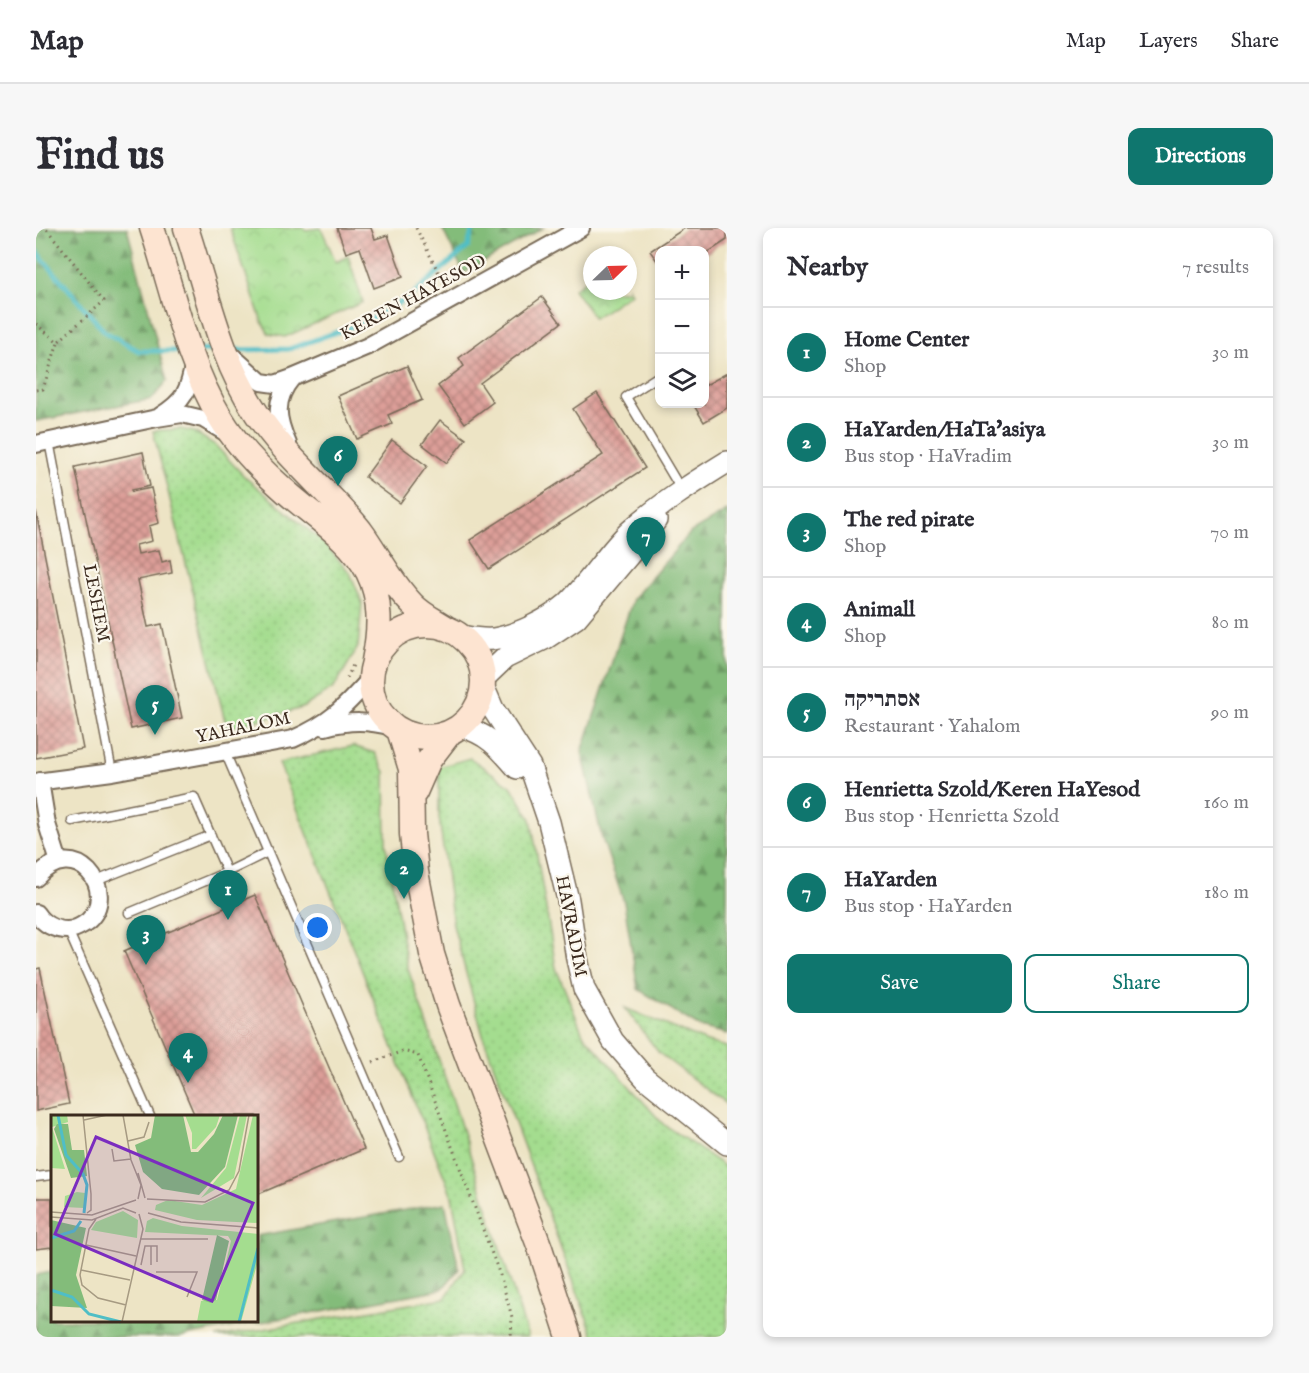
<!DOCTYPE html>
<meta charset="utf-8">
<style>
body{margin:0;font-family:"IM FELL English","Frank Ruhl Libre",serif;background:#f7f7f7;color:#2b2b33}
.controls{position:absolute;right:18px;top:18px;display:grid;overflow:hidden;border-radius:12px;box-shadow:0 3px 9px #0003}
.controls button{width:54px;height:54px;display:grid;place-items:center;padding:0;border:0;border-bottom:2px solid #e1e1e2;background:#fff;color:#2b2b33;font:30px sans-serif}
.compass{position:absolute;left:547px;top:18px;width:54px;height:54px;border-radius:50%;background:#fff;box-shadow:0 3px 9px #0003;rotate:67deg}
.you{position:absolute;left:282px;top:700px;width:21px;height:21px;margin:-15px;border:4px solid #fff;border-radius:50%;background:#1a73e8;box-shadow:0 0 0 9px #1a73e833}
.badge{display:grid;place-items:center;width:39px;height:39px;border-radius:50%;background:#0f766e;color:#fff;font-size:20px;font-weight:700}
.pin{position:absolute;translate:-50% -50px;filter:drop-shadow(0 2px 3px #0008)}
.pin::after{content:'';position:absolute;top:32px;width:21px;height:18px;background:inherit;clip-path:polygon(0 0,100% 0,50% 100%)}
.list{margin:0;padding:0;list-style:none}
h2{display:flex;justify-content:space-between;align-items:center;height:78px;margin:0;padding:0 24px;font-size:26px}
h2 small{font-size:20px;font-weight:400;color:#7c7c81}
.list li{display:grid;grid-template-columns:39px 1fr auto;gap:18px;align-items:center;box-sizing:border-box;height:90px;padding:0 24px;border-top:2px solid #e1e1e2}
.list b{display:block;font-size:22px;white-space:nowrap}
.list p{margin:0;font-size:20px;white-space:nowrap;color:#7c7c81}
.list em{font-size:20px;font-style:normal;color:#7c7c81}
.actions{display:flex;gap:12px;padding:18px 24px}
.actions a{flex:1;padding:14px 0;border:2px solid #0f766e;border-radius:12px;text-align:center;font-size:21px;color:#0f766e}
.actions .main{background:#0f766e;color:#fff}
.icon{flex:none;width:33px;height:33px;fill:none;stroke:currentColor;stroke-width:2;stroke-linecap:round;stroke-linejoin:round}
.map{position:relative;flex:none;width:691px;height:1109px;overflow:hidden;border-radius:12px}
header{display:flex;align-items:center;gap:36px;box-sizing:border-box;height:84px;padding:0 30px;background:#fff;border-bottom:2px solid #e1e1e2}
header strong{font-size:28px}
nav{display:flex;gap:33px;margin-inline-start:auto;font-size:21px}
.intro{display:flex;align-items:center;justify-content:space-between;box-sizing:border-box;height:144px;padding:0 36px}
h1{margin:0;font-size:42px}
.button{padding:15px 27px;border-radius:12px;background:#0f766e;color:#fff;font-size:21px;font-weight:700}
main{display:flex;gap:36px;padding:0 36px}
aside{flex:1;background:#fff;border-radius:12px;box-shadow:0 3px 9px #0003}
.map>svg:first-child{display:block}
.grass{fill:url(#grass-dots);stroke:#708456;stroke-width:1.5}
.forest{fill:url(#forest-firs);stroke:#5f734c;stroke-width:1.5}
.park{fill:url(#park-crowns);stroke:#708456;stroke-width:1.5}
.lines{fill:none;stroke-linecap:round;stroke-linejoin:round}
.stream{stroke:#4fbec6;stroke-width:5}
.building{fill:url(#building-cross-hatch)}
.service-casing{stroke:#796b58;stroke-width:11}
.minor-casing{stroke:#796b58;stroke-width:20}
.tertiary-casing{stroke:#796b58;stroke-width:24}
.secondary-casing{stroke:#796b58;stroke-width:27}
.path{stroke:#796b58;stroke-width:3;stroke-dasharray:1.5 4.5;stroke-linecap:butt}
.service{stroke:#fff;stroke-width:8}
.minor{stroke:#fff;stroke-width:16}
.tertiary{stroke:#fff;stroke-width:21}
.secondary{stroke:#fde4d1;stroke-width:24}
.labels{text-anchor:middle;stroke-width:4.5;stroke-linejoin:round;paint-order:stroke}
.street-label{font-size:18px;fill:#3b2a1e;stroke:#fbf7ec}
.inset-river{fill:none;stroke:#4fbec6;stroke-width:3}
.inset-road{fill:none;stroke:#a69a82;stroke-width:1.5}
.view{fill:#7b2cbf;fill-opacity:0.15;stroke:#7b2cbf;stroke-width:3}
.inset-edge{fill:none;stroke:#3b2a1e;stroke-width:3}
</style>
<header>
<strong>Map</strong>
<nav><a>Map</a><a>Layers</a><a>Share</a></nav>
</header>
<div class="intro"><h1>Find us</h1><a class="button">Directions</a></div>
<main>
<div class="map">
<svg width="691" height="1109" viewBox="0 0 691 1109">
<defs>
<pattern id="grass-dots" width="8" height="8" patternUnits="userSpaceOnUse" patternTransform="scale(1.5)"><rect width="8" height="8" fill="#a4dd8f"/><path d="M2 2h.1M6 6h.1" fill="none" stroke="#8ebe7b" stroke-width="1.8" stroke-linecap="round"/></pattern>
<pattern id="forest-firs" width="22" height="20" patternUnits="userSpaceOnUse" patternTransform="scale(1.5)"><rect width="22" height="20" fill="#83bc7a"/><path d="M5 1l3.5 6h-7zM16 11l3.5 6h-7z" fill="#6c9963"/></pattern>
<pattern id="park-crowns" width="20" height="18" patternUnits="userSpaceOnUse" patternTransform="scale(1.5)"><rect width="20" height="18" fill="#a4dd8f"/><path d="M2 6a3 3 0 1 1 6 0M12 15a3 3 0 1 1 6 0" fill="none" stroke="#8ebe7b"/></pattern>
<pattern id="building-cross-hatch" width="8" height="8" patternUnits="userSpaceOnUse" patternTransform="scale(1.5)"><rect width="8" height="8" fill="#dd9f99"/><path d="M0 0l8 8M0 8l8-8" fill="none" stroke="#b4827c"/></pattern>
</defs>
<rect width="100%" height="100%" fill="#fbf7ec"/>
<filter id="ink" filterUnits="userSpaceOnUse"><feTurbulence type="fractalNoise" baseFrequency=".0167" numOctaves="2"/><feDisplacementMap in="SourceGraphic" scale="12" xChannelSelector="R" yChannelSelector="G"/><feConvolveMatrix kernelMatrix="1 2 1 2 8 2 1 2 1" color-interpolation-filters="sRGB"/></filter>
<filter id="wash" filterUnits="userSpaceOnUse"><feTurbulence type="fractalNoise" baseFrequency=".008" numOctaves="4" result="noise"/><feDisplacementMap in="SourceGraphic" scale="24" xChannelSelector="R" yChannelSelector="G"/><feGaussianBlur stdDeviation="1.35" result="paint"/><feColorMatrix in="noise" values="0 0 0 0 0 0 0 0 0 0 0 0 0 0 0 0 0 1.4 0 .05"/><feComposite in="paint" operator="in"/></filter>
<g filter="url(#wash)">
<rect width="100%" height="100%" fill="#ede4c5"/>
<!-- grass -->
<path class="grass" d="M144 201 158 204 179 217 210 250 287 314 314 345 326 374 322 419 298 460 266 480 191 501 117 203Z
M317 518 339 525 349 544 350 616 371 738 419 879 492 1109H180L409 1070 429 1041 416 968 243 535Z
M434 530 475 558 495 591 520 740 547 806 627 896 691 940V1109H558L448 811 417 697 403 589V539Z
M589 780 671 814 691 819V877L623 825Z"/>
<!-- forest -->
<path class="forest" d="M0 0H91L131 153 116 171 0 193Z
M406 0H507L428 45Z
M691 283V806L664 799 602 761 588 674 566 610 546 524 597 371 655 304Z
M409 975 423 1041 406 1061 143 1109H0V1047L16 1044V1092H220L221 1008Z"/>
<!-- park -->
<path class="park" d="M194 0H268L269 2 285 0 300 34 312 28 327 74 249 109 233 106 226 94Z
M556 48V63H592V60L595 65 558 90 538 61Z"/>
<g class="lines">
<!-- stream -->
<path class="stream" d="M0 23 69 104 103 123H147
M162 122H183
M195 122 253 121 332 93 376 67 432 19 437 0"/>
</g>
<g id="blocks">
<!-- building -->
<path class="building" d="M301 0H335L339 11 352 7 367 49 338 60 324 20 310 25Z
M649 0H691V12L668 27V22H624V37L614 23Z
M506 69 525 95 444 155 457 174 429 195 402 158 428 138 423 130Z
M371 138 386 172 352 187 356 196 321 211 302 168Z
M691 145V180L668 194 657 176H668V158Z
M561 165 609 240 453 341 434 312 567 227 537 181Z
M404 192 430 211 411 235 386 216Z
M356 212 391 238 364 275 329 249Z
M107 224 114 258 95 262 96 264 115 260 123 295 113 298 116 313 100 317 102 326 123 322 126 334 134 332 136 345 102 352 112 399 126 396 146 490 95 501 39 239Z
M0 283 47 521 0 530Z
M219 667 328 921 220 967V888H159L88 723Z
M4 740 33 876 0 883V741Z
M0 970H16V1019L0 1021Z"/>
</g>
</g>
<g filter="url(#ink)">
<use href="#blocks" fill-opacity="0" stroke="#796b58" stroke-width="1.5"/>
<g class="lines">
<!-- service casing -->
<g class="service-casing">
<path id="service" d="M624 147 590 169 646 263
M13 213 76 544
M189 524 363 929
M36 593 158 569 191 644 93 685
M191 644 232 624
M60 653 175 607
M32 702 114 888
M0 949 16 947"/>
</g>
<!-- minor casing -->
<g class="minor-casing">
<path id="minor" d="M195 127 225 154 239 156 256 150 332 118 545 0
M124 188C149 173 153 162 158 134
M0 216 121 190 146 186 167 191 192 206
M252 216C241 191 237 173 256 150
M289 499C316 492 331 493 358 499
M4 553 11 596 23 634
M0 554 76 544 257 511C294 495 308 480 334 451
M0 650C39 605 84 663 52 693 47 697 38 702 31 702 19 702 7 696 0 685"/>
</g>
<!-- tertiary casing -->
<g class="tertiary-casing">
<path id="tertiary" d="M425 408C436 410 446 412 457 411 482 407 512 392 531 376 554 354 571 325 594 303 624 276 657 255 691 234
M447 451 469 430 510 410 540 390 604 314 620 292
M447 458 457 481 494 538 513 594 532 672 541 731 548 761 577 813 609 850 691 916
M424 498C452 506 462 518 481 540"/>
</g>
<!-- secondary casing -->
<g class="secondary-casing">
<path id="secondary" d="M116 0C136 60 151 135 184 189 200 216 223 240 247 261 275 287 314 309 332 344 346 372 344 403 338 433
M150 0C171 63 184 131 221 186 250 230 292 262 324 302 342 326 355 355 376 376 385 386 398 392 409 399
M335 453a56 56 0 1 1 112 0a56 56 0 1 1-112 0Z
M363 502 375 541 376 606 380 644 396 726 412 777 504 1020 533 1109
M379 564 393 532 413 506"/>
</g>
<!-- path -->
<path class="path" d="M380 0 409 57
M0 96 22 114 68 73 10 0
M0 162 7 161 22 114
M311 450 317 437
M337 834 367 823 382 827 465 1050 476 1089 475 1109"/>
<!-- service -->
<use href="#service" class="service"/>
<!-- minor -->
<use href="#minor" class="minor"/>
<!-- tertiary -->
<use href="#tertiary" class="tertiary"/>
<!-- secondary -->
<use href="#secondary" class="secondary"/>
</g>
</g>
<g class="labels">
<!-- street labels -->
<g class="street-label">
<text transform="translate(377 69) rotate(-28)" y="6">KEREN HAYESOD</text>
<text transform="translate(61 375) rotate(79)" y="6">LESHEM</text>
<text transform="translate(207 499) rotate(-12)" y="6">YAHALOM</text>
<text transform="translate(536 698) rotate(79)" y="6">HAVRADIM</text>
</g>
</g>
<!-- overview -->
<g transform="translate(15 887)">
<rect width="207" height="207" fill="#ede4c5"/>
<path d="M0 0H16L17 7 1 12 14 54 0 53ZM134 0H169L165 12 145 34H141V18ZM189 0H196L183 63 150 83 175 53ZM202 0H207V108L146 105 104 95 105 90 117 85 151 90 185 74ZM72 96 87 105 86 123 40 115 45 107ZM102 103 131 111 207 119V146L190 207H146L150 186 166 185 180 126 177 121 94 117 96 106Z" fill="#a4dd8f"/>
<path d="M104 0H132L140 37H147L163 19 172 0H187L174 52 148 80 111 74 92 57 84 30 100 23ZM6 9H17L21 35H33L36 61 20 63 3 14ZM0 105 35 113 25 160 36 193 0 191ZM166 120 178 126 165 185 160 188 151 185Z" fill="#83bc7a"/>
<path d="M26 77 34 78 33 93 13 92 14 81Z" fill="#a4dd8f"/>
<path class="inset-river" d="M7 0 15 40 32 59 36 70 33 98M0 123 23 116 30 106M0 175 21 182 38 199 70 207M188 207 207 133"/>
<path class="inset-road" d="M32 0 40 79V95L36 98M72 0 80 45 90 70 87 84M33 5 56 0M77 26 93 22 98 7M61 34 63 46 80 44M87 58 94 83M96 84 154 87 178 75 188 56 198 0M0 97 41 100 85 85M97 98 130 107 207 113M0 102 41 105 72 93 85 98M45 104 38 114 29 160 31 170 47 183 75 190M89 124H157M35 130 85 141M90 150 94 131H106V147M100 150V131M30 155 79 165M105 157H146L136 182M71 207 92 114 88 99"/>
<path class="view" d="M45 22 202 88 161 186 4 119Z"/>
<rect width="207" height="207" class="inset-edge"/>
</g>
</svg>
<div class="controls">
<button>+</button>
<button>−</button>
<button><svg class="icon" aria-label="layers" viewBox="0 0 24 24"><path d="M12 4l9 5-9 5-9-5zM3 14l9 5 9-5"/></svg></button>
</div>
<svg class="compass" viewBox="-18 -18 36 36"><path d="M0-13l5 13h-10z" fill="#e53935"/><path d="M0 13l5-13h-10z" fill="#7c7c81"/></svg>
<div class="you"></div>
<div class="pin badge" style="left:192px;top:692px">1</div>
<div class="pin badge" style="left:368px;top:671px">2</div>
<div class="pin badge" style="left:110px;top:737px">3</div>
<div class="pin badge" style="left:152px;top:855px">4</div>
<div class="pin badge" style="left:119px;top:507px">5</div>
<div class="pin badge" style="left:302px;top:258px">6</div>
<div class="pin badge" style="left:610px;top:339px">7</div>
</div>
<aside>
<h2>Nearby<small>7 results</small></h2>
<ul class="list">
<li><span class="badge">1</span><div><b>Home Center</b><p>Shop</p></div><em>30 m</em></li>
<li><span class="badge">2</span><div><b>HaYarden/HaTa'asiya</b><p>Bus stop · HaVradim</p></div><em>30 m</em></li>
<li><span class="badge">3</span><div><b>The red pirate</b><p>Shop</p></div><em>70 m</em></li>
<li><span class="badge">4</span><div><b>Animall</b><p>Shop</p></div><em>80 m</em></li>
<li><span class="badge">5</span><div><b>אסתריקה</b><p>Restaurant · Yahalom</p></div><em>90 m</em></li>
<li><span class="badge">6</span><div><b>Henrietta Szold/Keren HaYesod</b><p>Bus stop · Henrietta Szold</p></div><em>160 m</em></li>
<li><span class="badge">7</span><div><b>HaYarden</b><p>Bus stop · HaYarden</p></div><em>180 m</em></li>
</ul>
<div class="actions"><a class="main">Save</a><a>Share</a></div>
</aside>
</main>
